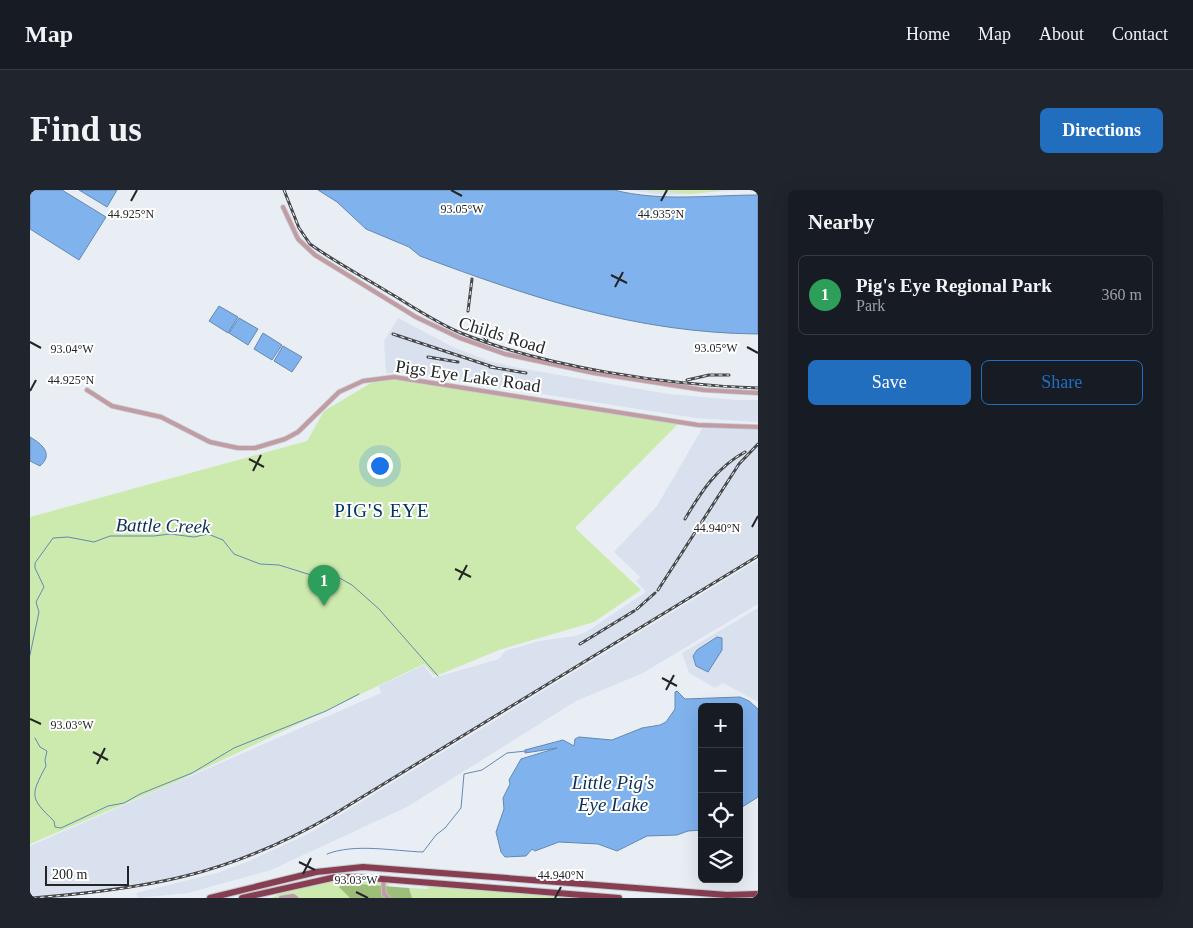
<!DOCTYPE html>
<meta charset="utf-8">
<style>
body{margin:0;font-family:"Times New Roman",serif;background:#20242c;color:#f1f3f6}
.controls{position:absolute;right:15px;bottom:15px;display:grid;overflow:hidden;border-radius:8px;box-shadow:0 5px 20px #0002}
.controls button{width:45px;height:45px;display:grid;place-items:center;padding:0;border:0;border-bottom:1px solid #363941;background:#171b24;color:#f1f3f6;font:25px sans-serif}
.scale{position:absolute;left:15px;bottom:12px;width:84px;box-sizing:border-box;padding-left:5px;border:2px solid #232527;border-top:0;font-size:14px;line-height:18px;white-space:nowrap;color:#232527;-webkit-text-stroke:4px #fff;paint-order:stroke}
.you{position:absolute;left:349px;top:275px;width:18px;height:18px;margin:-12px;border:4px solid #fff;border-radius:50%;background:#1a73e8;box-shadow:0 0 0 8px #1a73e833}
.badge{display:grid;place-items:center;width:32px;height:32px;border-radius:50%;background:#216ebe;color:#fff;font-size:16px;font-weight:700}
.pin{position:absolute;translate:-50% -41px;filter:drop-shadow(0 1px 2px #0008)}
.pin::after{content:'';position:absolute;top:26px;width:18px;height:15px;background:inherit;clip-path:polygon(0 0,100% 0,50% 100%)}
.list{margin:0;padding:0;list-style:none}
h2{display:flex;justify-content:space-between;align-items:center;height:65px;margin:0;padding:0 20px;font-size:21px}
h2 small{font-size:16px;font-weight:400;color:#9ea1a6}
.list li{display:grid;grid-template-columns:32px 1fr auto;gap:15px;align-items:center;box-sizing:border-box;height:80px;margin:0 10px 10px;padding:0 10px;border:1px solid #363941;border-radius:8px}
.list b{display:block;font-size:19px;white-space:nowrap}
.list p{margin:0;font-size:16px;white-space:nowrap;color:#9ea1a6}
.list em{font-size:16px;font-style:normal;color:#9ea1a6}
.actions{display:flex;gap:10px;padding:15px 20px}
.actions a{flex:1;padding:11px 0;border:1px solid #216ebe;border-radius:8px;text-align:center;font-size:18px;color:#216ebe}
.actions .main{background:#216ebe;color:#fff}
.icon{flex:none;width:28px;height:28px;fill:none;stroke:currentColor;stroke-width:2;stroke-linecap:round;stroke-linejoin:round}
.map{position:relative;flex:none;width:728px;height:708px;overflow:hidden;border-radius:8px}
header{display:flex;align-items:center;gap:30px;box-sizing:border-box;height:70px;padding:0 25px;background:#171b24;border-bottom:1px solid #363941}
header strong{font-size:24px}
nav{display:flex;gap:28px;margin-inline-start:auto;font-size:18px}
.intro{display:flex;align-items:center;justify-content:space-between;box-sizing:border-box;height:120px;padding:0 30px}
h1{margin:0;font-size:35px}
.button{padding:12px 22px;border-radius:8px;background:#216ebe;color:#fff;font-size:18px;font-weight:700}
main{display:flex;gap:30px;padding:0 30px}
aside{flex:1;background:#171b24;border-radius:8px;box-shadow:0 5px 20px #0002}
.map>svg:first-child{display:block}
.built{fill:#d9e1ef}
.green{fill:#cceaae}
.forest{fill:#9cbe79}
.water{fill:#80b2ed;stroke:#6488b2}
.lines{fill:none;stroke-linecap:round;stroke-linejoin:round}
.stream{stroke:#6488b2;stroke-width:1}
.minor-casing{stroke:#c5cad0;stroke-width:5.5}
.highway-casing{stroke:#c5cad0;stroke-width:8}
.minor{stroke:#c29ca3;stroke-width:4}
.highway{stroke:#873e51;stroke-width:6}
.rail-casing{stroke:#46484b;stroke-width:3}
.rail{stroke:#fff;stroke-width:1;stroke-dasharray:4;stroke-linecap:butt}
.ticks{fill:none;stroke:#232527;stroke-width:2}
.labels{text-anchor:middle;stroke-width:4;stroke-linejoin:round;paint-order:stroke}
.street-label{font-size:18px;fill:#232527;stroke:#fff}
.neighbourhood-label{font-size:19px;letter-spacing:1px;fill:#003364;stroke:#fff}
.water-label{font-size:19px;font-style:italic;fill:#0c2f55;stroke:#fff}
.ticks-label{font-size:12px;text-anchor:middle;fill:#232527;stroke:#fff;stroke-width:4;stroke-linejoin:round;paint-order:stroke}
</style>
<header>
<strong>Map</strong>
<nav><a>Home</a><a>Map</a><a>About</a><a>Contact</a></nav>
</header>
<div class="intro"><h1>Find us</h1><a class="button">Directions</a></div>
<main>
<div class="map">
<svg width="728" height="708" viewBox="0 0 728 708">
<rect width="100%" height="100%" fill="#e9eef5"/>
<!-- built -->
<path class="built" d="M597 0H715L635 5Z
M368 128 423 157 459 171 489 178 638 204 707 210H728V232L666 228 382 184 356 183 354 151Z
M673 237 728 239V365L281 637 248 653 192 675 134 691 74 701 0 707V656L351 503 349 496 394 475 403 488 469 469 475 461 509 451 545 446 556 442 616 402 606 391 610 387 584 362 627 316Z
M728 370V414L613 483 546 511 377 617 241 680 158 703 108 708 106 703 187 683 219 671 280 643Z
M728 418V512L693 493 685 498 659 483 652 463Z"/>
<!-- green -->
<path class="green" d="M610 0H694L663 4Z
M365 189 648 234 545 338 611 400 564 432 469 460 411 484 404 485 394 474 146 592 0 654V327L277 251 294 221 341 193Z
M320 690 357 692 364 708H242C263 694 295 692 320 690Z
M402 691 575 708H382L379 698 398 699Z"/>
<!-- forest -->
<path class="forest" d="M315 693 379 698 382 708H320L309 697Z"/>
<!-- water -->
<path class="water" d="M0 0H32L76 27 49 70 0 39Z
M49 0H87L77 17Z
M288 0H584C631 12 680 5 728 5V144C607 143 502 108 390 66L379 57 336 39 307 12Z
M189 116 208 127 198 143 179 131Z
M209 128 228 139 218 155 199 143Z
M233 143 252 155 242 170 224 159Z
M253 156 272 167 262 182 244 171Z
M0 247C12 254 24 264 10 276L0 271Z
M687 447 692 448V460L678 482 666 476 663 466 667 460Z
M647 501 655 509 710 507 719 511 728 519V607L709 619V517H672V640L658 641 647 645 617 646 587 661 568 654 529 652 505 661 502 659 496 666 475 667 471 662 466 642 474 619 473 608 480 594 479 590 491 569 527 558 495 563V560L533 550 544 556 545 549 549 547 582 550 612 538 630 535 636 532 645 519V502Z"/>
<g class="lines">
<!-- stream -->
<path class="stream" d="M0 465 9 422 6 412 14 397 5 378V373L23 348 38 347 64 352 80 346H124L140 344 164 347 178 344 193 350 204 364 230 374 249 375 281 385 306 386 322 395 349 419 408 486
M5 548 10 557 17 561 15 570 16 576C0 606 0 608 24 631L25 637 31 638 78 616 94 613 110 604 162 583 204 558 296 521 329 504
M297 664C325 653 363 661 393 662L406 645 415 638 431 618 434 584 452 580 477 563 496 561"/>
<!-- minor casing -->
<g class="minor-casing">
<path id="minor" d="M253 17 268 49 285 65 386 127 430 148 475 164 564 183 674 200 728 203
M57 200 82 216 131 227 180 252 208 258H225L255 249 268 242 309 202 333 191 364 187 668 235 728 237
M353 689 354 704 358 708
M251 708 263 706 266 708"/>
</g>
<!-- highway casing -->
<g class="highway-casing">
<path id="highway" d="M180 708 286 682 333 677 697 705 728 704
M212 708 306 687H327L589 708"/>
</g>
<!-- minor -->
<use href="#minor" class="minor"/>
<!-- highway -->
<use href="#highway" class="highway"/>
<!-- rail casing -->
<g class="rail-casing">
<path id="rail" d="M254 0 269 38 280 54C305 72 332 86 358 102 382 116 405 132 431 143 515 177 637 195 728 198
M438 121 442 89
M441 129 445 138 457 150
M363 144 466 178
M398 167 428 172
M460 177 496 183
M657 190 679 185H699
M655 329C671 302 687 277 715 262
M628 400 709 274 728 254
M607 419 625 403
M550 454 604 421
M2 708C117 699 199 685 301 626L728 366"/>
</g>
<!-- rail -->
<use href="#rail" class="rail"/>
</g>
<!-- ticks -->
<path class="ticks" d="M421 0 432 6M101 11 107 0M631 11 637 0M581 85 597 93M585 97 593 82M0 152 11 158M717 157 728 163M0 201 6 190M219 269 234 277M223 281 231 265M722 337 728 326M425 379 441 387M429 390 437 375M632 488 647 496M636 500 644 485M0 529 11 534M63 562 78 570M67 574 75 558M269 672 285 680M273 684 281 668M326 702 338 708M525 708 531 697"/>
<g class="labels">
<!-- street labels -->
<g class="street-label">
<text transform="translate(472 145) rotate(17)" y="6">Childs Road</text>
<text transform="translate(438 186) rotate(8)" y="6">Pigs Eye Lake Road</text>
</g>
<!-- neighbourhood labels -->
<g class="neighbourhood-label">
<text x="352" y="327">PIG'S EYE</text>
</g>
<!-- water labels -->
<g class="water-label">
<text transform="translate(133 335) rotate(1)" y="7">Battle Creek</text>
<text x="583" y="599">Little Pig's<tspan x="583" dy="22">Eye Lake</tspan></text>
</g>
</g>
<g class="ticks-label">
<text x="432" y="23">93.05°W</text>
<text x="101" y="28">44.925°N</text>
<text x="631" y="28">44.935°N</text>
<text x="686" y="162">93.05°W</text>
<text x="42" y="163">93.04°W</text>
<text x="41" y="194">44.925°N</text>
<text x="687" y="342">44.940°N</text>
<text x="42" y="539">93.03°W</text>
<text x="531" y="689">44.940°N</text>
<text x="326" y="694">93.03°W</text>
</g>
</svg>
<div class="controls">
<button>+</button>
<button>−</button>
<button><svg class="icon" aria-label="locate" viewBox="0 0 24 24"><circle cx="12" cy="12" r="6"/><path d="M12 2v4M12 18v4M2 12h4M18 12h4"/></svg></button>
<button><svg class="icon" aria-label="layers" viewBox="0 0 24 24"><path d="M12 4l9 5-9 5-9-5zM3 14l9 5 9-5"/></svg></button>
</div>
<div class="scale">200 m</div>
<div class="you"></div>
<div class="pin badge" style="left:294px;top:416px;background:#2e9e5b">1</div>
</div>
<aside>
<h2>Nearby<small></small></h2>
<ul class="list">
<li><span class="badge" style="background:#2e9e5b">1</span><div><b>Pig's Eye Regional Park</b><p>Park</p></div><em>360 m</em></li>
</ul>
<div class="actions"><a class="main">Save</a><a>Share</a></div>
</aside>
</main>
